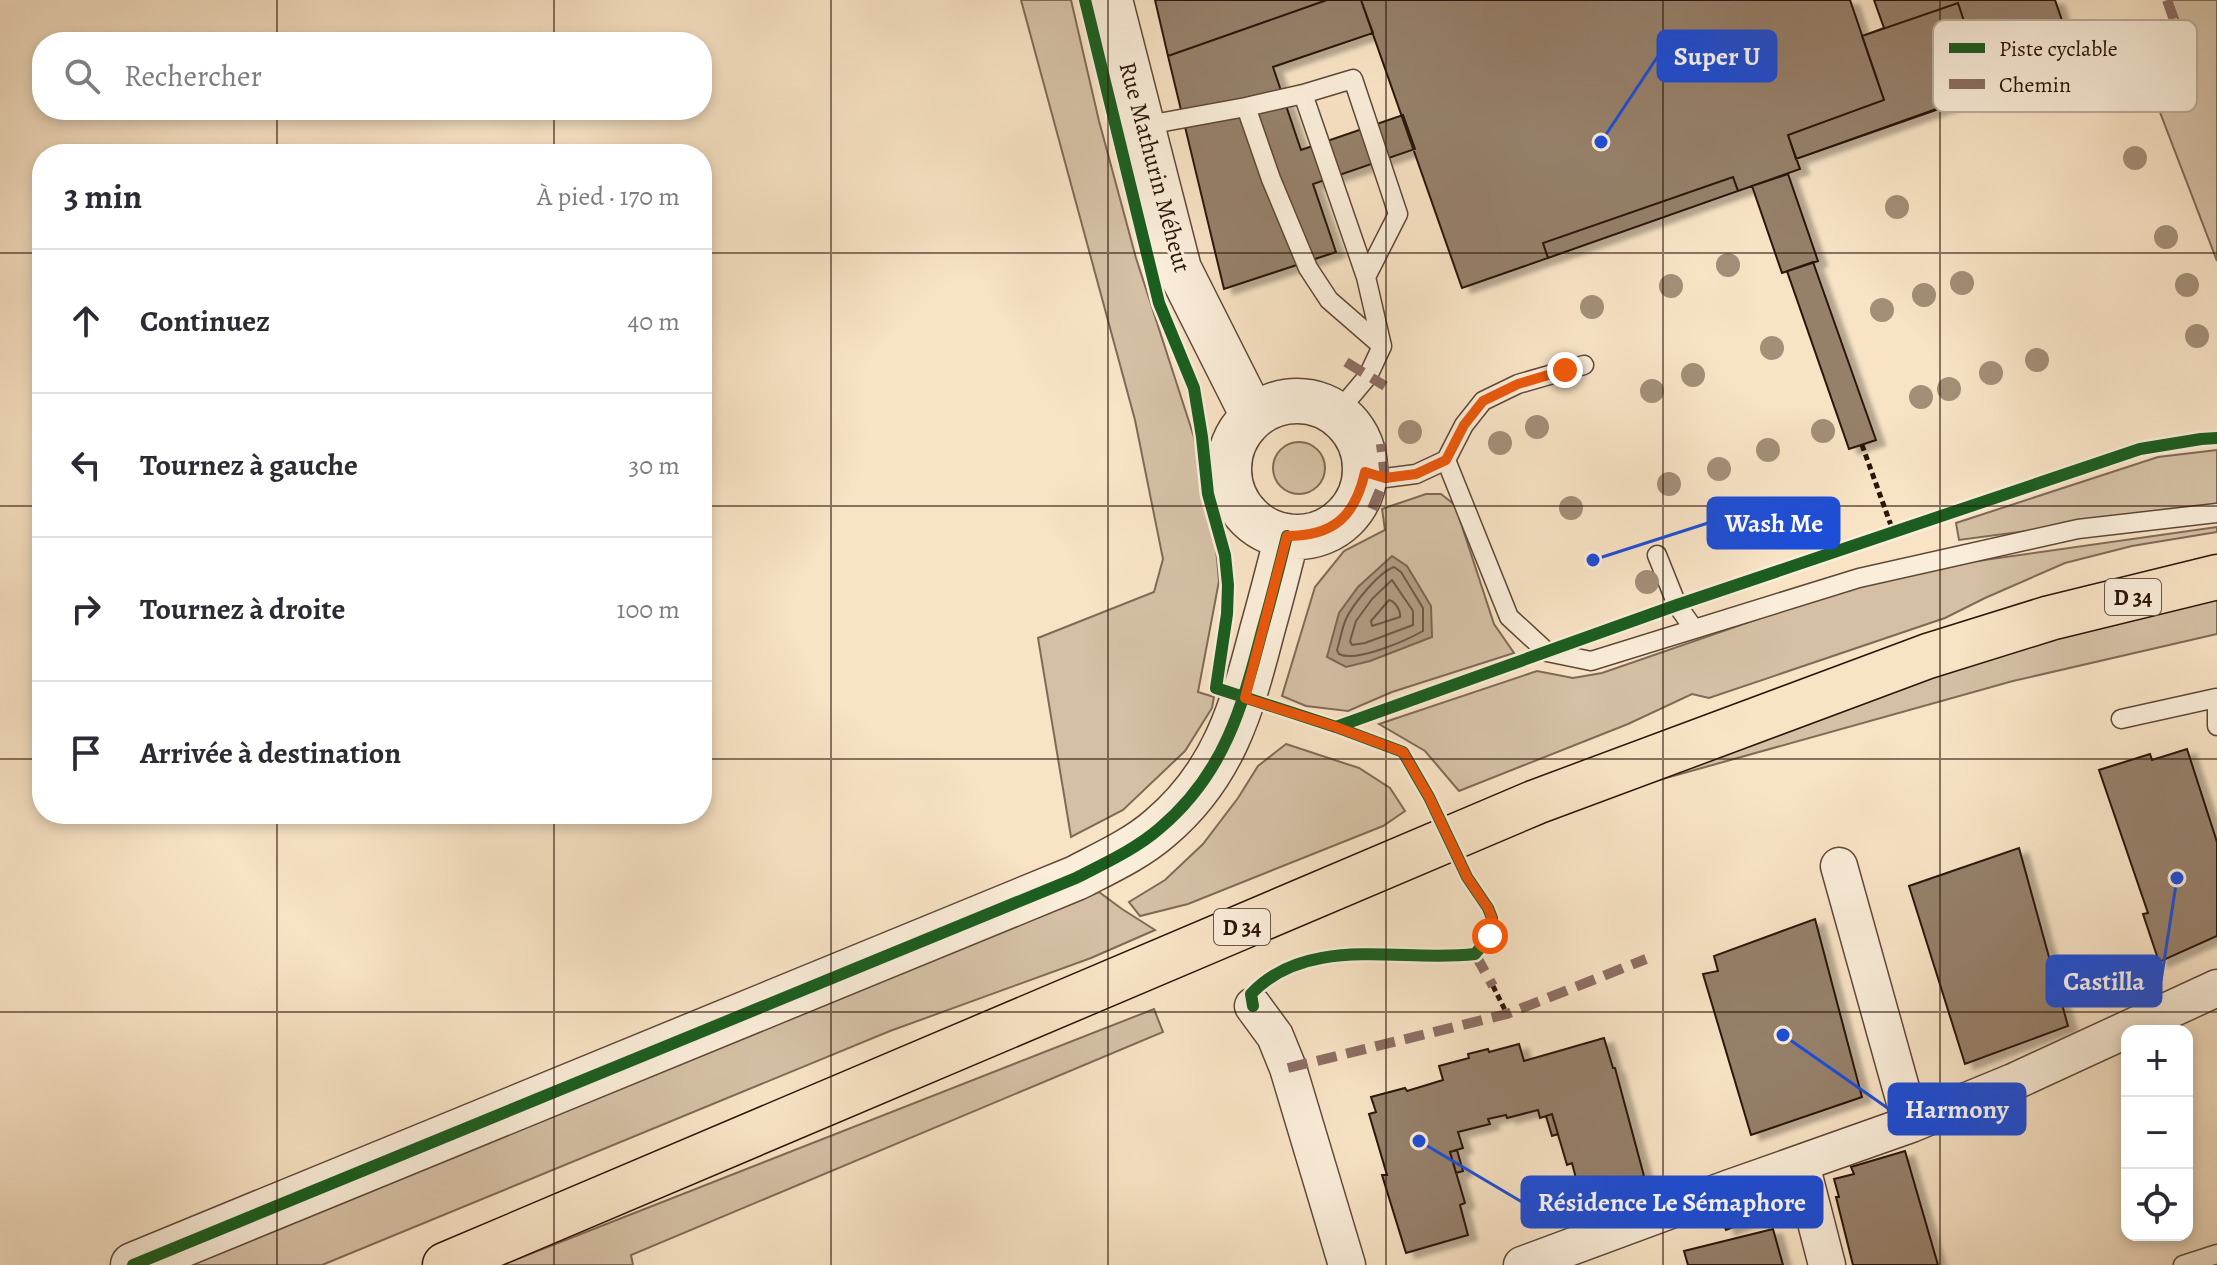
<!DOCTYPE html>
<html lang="fr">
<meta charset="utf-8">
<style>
body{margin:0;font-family:Alegreya,serif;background:#f2f2f3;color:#2b2b33}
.controls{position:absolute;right:24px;bottom:24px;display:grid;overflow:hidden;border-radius:16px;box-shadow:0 4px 12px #0003}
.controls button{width:72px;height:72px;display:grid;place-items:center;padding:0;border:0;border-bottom:2px solid #e1e1e2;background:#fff;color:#2b2b33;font:40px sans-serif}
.stop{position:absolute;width:24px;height:24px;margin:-18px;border:6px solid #ea580c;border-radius:50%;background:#fff}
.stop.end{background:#ea580c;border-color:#fff;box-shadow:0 2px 8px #0008}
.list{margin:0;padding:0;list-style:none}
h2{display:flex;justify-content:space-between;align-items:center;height:104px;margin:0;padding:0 32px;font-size:34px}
h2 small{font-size:26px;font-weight:400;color:#7c7c81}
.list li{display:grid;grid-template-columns:52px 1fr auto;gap:24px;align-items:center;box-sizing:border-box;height:144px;padding:0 32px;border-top:2px solid #e1e1e2}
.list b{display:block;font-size:30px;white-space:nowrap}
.list em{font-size:26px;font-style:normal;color:#7c7c81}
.icon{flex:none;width:44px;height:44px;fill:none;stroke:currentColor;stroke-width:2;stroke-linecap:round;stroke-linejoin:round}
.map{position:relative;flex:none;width:2217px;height:1265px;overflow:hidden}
.search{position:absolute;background:#fff;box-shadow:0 4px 12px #0003;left:32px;top:32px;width:680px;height:88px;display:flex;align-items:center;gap:20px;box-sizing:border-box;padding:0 28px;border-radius:32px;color:#7c7c81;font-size:30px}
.panel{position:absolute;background:#fff;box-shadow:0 4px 12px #0003;left:32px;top:144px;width:680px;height:680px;border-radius:32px}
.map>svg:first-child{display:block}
.green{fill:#d5c0a5;stroke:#806a56;stroke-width:2}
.water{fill:#b29d85;stroke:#7c6753;stroke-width:2}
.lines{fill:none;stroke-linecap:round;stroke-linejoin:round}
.shore{stroke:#6e5946;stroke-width:2}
.building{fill:#96806a;stroke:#2b1508;stroke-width:2;filter:url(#shadow)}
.service-casing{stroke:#5e4837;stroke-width:21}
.minor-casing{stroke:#5e4837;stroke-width:39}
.tertiary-casing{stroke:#5e4837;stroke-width:47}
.primary-casing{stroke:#2b1508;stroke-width:47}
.path{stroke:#2b1508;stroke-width:5;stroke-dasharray:6 4;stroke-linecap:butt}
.service{stroke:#faedd9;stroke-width:18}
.minor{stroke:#faedd9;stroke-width:36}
.tertiary{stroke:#faedd9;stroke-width:44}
.primary{stroke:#f8e3c5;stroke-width:44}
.quiet{stroke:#8d6e63;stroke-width:10;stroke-dasharray:20 10;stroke-linecap:butt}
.cycleway-casing{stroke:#faedd9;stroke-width:17}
.cycleway{stroke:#1b5e20;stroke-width:12}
.tree{fill:#a38e77}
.route{stroke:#ea580c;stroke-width:10}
.grid{fill:none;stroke:#2b1508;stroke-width:2;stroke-opacity:0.55}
.labels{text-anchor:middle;stroke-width:6;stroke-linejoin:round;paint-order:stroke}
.shield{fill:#faedd9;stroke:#695647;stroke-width:2}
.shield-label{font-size:22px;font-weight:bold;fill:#2b1508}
.street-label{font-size:24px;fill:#2b1508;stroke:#faedd9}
.key{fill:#faedd9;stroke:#bcac9a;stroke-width:2}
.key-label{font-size:22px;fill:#2b1508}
.leader{fill:none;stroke:#1d4ed8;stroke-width:3}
.callout-dot{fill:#1d4ed8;stroke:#faedd9;stroke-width:3}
.callout{fill:#1d4ed8;stroke:#1d4ed8;stroke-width:3}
.callout-label{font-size:26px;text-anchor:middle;font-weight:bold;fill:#fff}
</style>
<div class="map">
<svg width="2217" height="1265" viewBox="0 0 2217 1265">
<defs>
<filter id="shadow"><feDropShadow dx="9" dy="5" stdDeviation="2" flood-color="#0004"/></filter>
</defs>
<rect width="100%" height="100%" fill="#f8e3c5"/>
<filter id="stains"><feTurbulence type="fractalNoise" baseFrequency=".0025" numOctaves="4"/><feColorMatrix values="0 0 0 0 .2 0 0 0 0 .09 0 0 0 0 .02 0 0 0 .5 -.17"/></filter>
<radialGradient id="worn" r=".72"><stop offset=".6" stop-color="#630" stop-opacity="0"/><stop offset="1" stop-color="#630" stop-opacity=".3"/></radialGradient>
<!-- green -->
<path class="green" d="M1021 0H1071L1099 121 1136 258 1194 437 1216 548 1219 581 1198 692 1214 697 1212 708 1185 751 1123 810 1071 837 1038 638 1154 592 1163 559 1135 420Z
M2171 0H2217V261L2148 81 2184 65 2189 49Z
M1273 468a26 26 0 1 1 52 0a26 26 0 1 1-52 0Z
M2217 450V506L1959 540 1956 523 2158 457Z
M1426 494H1441L1455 505 1494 624 1514 653 1392 692 1348 711 1306 706 1282 696 1315 587 1344 551 1385 530 1382 509Z
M2217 527V532L2132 546 2065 563 1985 598 1945 618 1709 698 1692 694 1628 724 1459 791 1425 751 1379 724 1537 671 1573 678 1602 673 1842 590 1942 566Z
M2217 591V634L2013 681 1641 785 1757 728Z
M1286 744 1359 768 1390 788 1405 811 1383 826 1188 904 1140 916 1129 902 1165 880 1203 844 1238 798 1258 766Z
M1099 892 1122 909 1155 930 1091 958 890 1031 322 1265H183L917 962Z
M1154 1009 1163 1032 631 1255 633 1265H502Z"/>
<!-- water -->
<path class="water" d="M1392 556 1407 566 1431 606 1432 637 1370 661 1346 667 1327 657 1339 613 1358 587Z"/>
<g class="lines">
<!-- shore -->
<path class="shore" d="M1394 567 1401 572 1423 608V631C1407 640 1356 663 1339 654L1337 650C1340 640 1342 628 1346 619 1353 604 1379 572 1394 567Z
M1392 580 1413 611V625L1365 643 1352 645 1350 641 1356 621 1372 599Z
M1389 600C1395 601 1401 611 1400 617L1372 626 1371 621Z"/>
</g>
<!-- building -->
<path class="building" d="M1155 0H1327L1168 56Z
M1327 0H1361L1373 33 1273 67 1301 150 1403 115 1415 149 1313 184 1336 252 1224 289 1168 56Z
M1361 0H1850L1884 100 1788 135 1800 169 1738 191 1733 177 1543 243 1548 258 1462 288Z
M1874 0H2055L2076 61 1796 159 1788 135 1884 100 1862 36 1884 28Z
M1958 3 1987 91 1796 159 1788 135 1884 100 1862 36Z
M1788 174 1818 261 1782 273 1752 186Z
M1733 177 1738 191 1548 258 1543 243Z
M1813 262 1876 440 1849 449 1787 271Z
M2187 749 2217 842V936L2159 962 2143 914 2148 913 2099 770 2150 754 2152 760Z
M2019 848 2068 1026 1965 1064 1909 886Z
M1815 919 1862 1097 1751 1135 1703 974 1718 971 1714 956Z
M1604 1038 1613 1068H1615L1644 1176 1580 1194 1572 1163 1567 1165 1552 1114 1540 1118 1538 1110 1507 1118 1506 1115 1488 1119 1490 1124 1458 1132 1463 1148 1450 1152 1465 1203 1460 1205 1468 1235 1406 1253 1382 1175H1387L1369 1114 1376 1112 1371 1097 1405 1088 1407 1091 1443 1080 1439 1066 1469 1058 1468 1054 1488 1049 1489 1052 1519 1044 1524 1061Z
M1552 1114 1558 1134 1552 1136 1546 1116Z
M1457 1150 1463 1171 1456 1173 1450 1152Z
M1905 1151 1938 1265H1853L1836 1197H1839L1834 1179 1854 1174 1851 1167Z
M1752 1206 1757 1218 1726 1230 1722 1218Z
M1773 1229 1783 1265H1688L1684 1251Z"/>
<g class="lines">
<!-- service casing -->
<g class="service-casing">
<path id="service" d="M1303 94 1353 79 1398 214 1366 277
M1246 107 1303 94 1366 277 1382 346 1368 376 1337 413
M1142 126 1246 107 1271 179 1308 268 1329 300 1382 346
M1446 460 1509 617 1547 652 1591 661 1859 578 2078 529 2217 513
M1365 472 1385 478 1416 474 1446 460 1464 425 1483 401 1518 384 1584 365
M1657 555 1677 605 1694 629
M2217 698V726
M2121 719 2216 698
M2183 1265 2217 1254"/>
</g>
<!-- minor casing -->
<g class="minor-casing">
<path id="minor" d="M1839 866 1911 1124
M1253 1006 1275 1036 1288 1068 1347 1265
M1801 1164 1827 1265
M1522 1265 1730 1188 1911 1124 2013 1082 2217 988"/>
</g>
<!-- tertiary casing -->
<g class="tertiary-casing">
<path id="tertiary" d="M1110 0 1179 269 1253 416
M1229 469a68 68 0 1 1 136 0a68 68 0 1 1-136 0Z
M133 1265 1076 878C1105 863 1136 849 1160 828 1224 774 1242 708 1262 631 1271 599 1279 568 1287 536"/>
</g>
<!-- primary casing -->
<g class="primary-casing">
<path id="primary" d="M445 1265 1536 802 1928 656 2050 618 2217 577"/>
</g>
<!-- path -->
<path class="path" d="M1862 445 1893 531
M1493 986 1507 1014"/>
<!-- service -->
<use href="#service" class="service"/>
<!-- minor -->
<use href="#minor" class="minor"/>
<!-- tertiary -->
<use href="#tertiary" class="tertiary"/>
<!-- primary -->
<use href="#primary" class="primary"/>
<!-- quiet -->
<path class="quiet" d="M2106 76 2161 69 2182 59 2181 40 2167 0
M1346 362 1385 386
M1372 509 1385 478 1381 444
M1475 954 1493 986
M1288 1068 1507 1014 1646 959"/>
<!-- cycleway casing -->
<g class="cycleway-casing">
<path id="cycleway" d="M1085 0 1159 303 1194 388 1202 437 1208 494 1225 555 1228 585 1227 614 1216 688 1336 727 1403 752 1429 797 1467 877 1488 908 1492 918 1490 936 1475 954C1402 963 1308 933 1251 994L1253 1006
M1336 727 1677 605 2140 449 2201 439 2217 438
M133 1265 1076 878C1105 863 1136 849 1160 828 1224 774 1242 708 1262 631 1271 599 1279 568 1287 536"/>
</g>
<!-- cycleway -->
<use href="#cycleway" class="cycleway"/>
</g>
<!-- trees -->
<g class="tree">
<circle cx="2135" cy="158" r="12"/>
<circle cx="1897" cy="207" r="12"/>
<circle cx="2166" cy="237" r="12"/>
<circle cx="1728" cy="265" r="12"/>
<circle cx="1962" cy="283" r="12"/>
<circle cx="2187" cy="285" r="12"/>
<circle cx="1671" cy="286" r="12"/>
<circle cx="1924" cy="295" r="12"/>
<circle cx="1592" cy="307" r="12"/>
<circle cx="1882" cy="310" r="12"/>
<circle cx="2197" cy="336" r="12"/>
<circle cx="1772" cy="348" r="12"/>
<circle cx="2037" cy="360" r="12"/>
<circle cx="1991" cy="373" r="12"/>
<circle cx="1693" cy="375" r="12"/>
<circle cx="1949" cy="389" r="12"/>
<circle cx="1652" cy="391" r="12"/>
<circle cx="1921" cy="397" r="12"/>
<circle cx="1537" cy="427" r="12"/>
<circle cx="1823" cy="431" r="12"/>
<circle cx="1410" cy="432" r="12"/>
<circle cx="1500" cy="443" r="12"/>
<circle cx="1768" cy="450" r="12"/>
<circle cx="1719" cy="469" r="12"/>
<circle cx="1669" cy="484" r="12"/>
<circle cx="1571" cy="508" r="12"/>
<circle cx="1647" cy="582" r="12"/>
</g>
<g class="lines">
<!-- route -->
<path class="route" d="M1490 936 1492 918 1488 908 1467 877 1429 797 1403 752 1336 727 1245 698 1287 536C1333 536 1355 517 1365 472L1385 478 1416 474 1446 460 1464 425 1483 401 1518 384 1565 370"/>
</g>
<!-- grid -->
<path class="grid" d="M277 0V42M554 0V42M831 0V1265M1108 0V1265M1386 0V1265M1663 0V1265M1940 0V1265M277 110V154M554 110V154M0 253H42M702 253H2217M0 506H42M702 506H2217M0 759H42M702 759H2217M277 814V1265M554 814V1265M0 1012H2217"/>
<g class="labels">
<!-- shield labels -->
<g class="shield">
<rect x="2105" y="579" width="56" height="36" rx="6"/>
<rect x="1214" y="909" width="56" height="36" rx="6"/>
</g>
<g class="shield-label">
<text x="2133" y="605">D 34</text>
<text x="1242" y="935">D 34</text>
</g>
<!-- street labels -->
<g class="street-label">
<text transform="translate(1155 167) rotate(75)" y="8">Rue Mathurin Méheut</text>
</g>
</g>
<!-- legend -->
<rect x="1933" y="20" width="264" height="92" rx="12" class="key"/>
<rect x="1949" y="43" width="36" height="10" fill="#1b5e20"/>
<rect x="1949" y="79" width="36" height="10" fill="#8d6e63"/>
<g class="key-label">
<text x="1999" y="56">Piste cyclable</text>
<text x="1999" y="92">Chemin</text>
</g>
<!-- callouts -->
<path class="leader" d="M1601 142L1658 56M1593 560L1708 523M2177 878L2161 981M1783 1035L1889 1109M1419 1141L1522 1202"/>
<g class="callout-dot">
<circle cx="1601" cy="142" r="8"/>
<circle cx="1593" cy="560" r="8"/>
<circle cx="2177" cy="878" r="8"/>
<circle cx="1783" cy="1035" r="8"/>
<circle cx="1419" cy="1141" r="8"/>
</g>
<g class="callout">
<rect x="1658" y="31" width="118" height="50" rx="8"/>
<rect x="1708" y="498" width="131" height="50" rx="8"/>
<rect x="2047" y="956" width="114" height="50" rx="8"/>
<rect x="1889" y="1084" width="136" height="50" rx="8"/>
<rect x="1522" y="1177" width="300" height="50" rx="8"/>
</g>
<g class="callout-label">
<text x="1717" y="65">Super U</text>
<text x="1774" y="532">Wash Me</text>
<text x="2104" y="990">Castilla</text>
<text x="1957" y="1118">Harmony</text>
<text x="1672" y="1211">Résidence Le Sémaphore</text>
</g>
<rect width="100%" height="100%" filter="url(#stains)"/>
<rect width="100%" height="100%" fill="url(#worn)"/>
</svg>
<div class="controls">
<button>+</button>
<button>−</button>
<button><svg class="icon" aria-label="locate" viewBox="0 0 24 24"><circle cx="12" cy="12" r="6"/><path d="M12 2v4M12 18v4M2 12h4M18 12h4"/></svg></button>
</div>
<div class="stop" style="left:1490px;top:936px"></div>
<div class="stop end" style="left:1565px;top:370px"></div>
<div class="search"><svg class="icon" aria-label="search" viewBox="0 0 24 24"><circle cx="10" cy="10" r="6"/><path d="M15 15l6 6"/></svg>Rechercher</div>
<section class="panel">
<h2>3 min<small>À pied · 170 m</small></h2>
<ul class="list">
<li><svg class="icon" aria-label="ahead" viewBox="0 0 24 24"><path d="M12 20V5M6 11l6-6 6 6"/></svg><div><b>Continuez</b></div><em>40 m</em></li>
<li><svg class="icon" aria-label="left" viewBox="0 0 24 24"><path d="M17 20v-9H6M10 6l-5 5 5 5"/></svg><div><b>Tournez à gauche</b></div><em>30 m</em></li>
<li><svg class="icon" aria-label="right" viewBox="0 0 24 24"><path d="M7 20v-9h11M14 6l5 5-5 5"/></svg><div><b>Tournez à droite</b></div><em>100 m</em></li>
<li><svg class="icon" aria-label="arrive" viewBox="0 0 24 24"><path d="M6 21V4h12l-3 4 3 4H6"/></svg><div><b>Arrivée à destination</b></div></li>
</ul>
</section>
</div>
